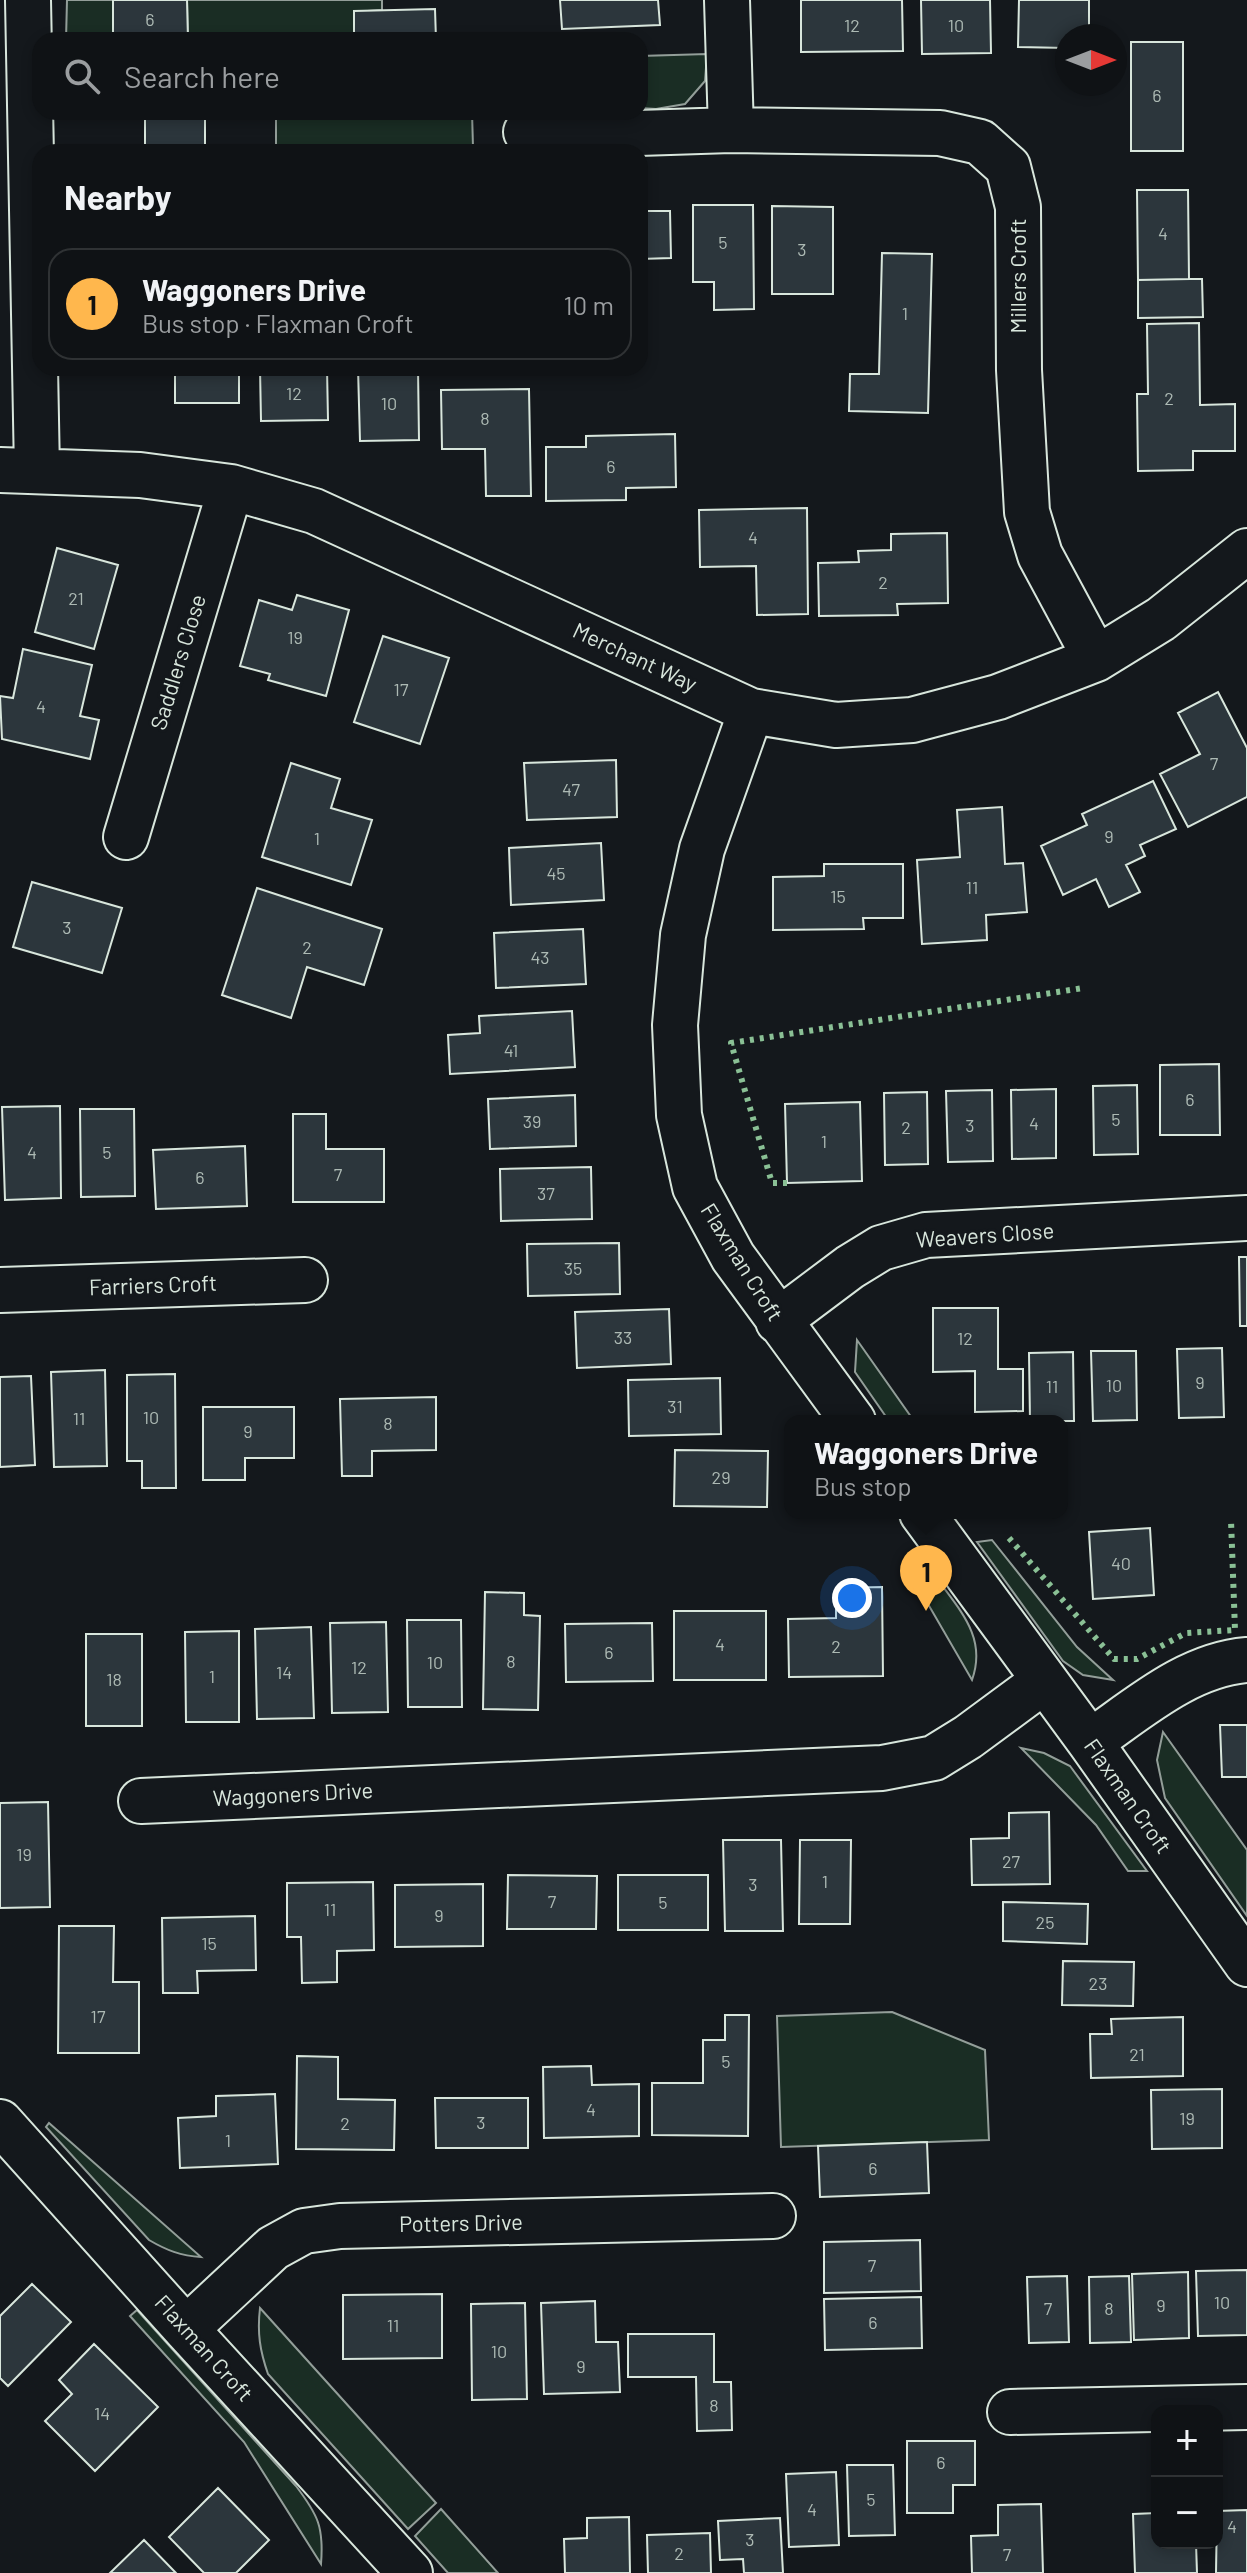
<!DOCTYPE html>
<meta charset="utf-8">
<style>
body{margin:0;font-family:Barlow,sans-serif;background:#181b1e;color:#f1f3f6}
.controls{position:absolute;right:24px;bottom:24px;display:grid;overflow:hidden;border-radius:16px;box-shadow:0 4px 12px #0003}
.controls button{width:72px;height:72px;display:grid;place-items:center;padding:0;border:0;border-bottom:2px solid #2f3234;background:#0f1215;color:#f1f3f6;font:40px sans-serif}
.compass{position:absolute;left:1055px;top:24px;width:72px;height:72px;border-radius:50%;background:#0f1215;box-shadow:0 4px 12px #0003;rotate:90deg}
.you{position:absolute;left:852px;top:1598px;width:28px;height:28px;margin:-20px;border:6px solid #fff;border-radius:50%;background:#1a73e8;box-shadow:0 0 0 12px #1a73e833}
.badge{display:grid;place-items:center;width:52px;height:52px;border-radius:50%;background:#ffb74d;color:#111;font-size:26px;font-weight:700}
.pin{position:absolute;translate:-50% -66px;filter:drop-shadow(0 2px 4px #0008)}
.pin::after{content:'';position:absolute;top:42px;width:28px;height:24px;background:inherit;clip-path:polygon(0 0,100% 0,50% 100%)}
.popup{position:absolute;left:784px;top:1415px;width:284px;height:104px;box-sizing:border-box;display:grid;place-content:center;border-radius:16px;background:#0f1215;filter:drop-shadow(0 2px 6px #0005);font-size:26px;white-space:nowrap;color:#9b9ea0}
.popup b{font-size:30px;color:#f1f3f6}
.popup::after{content:'';position:absolute;left:50%;top:100%;margin-left:-16px;border:16px solid transparent;border-top-color:#0f1215}
.list{margin:0;padding:0;list-style:none}
h2{display:flex;justify-content:space-between;align-items:center;height:104px;margin:0;padding:0 32px;font-size:34px}
h2 small{font-size:26px;font-weight:400;color:#9b9ea0}
.list li{display:grid;grid-template-columns:52px 1fr auto;gap:24px;align-items:center;box-sizing:border-box;height:112px;margin:0 16px 16px;padding:0 16px;border:2px solid #2f3234;border-radius:24px}
.list b{display:block;font-size:30px;white-space:nowrap}
.list p{margin:0;font-size:26px;white-space:nowrap;color:#9b9ea0}
.list em{font-size:26px;font-style:normal;color:#9b9ea0}
.icon{flex:none;width:44px;height:44px;fill:none;stroke:currentColor;stroke-width:2;stroke-linecap:round;stroke-linejoin:round}
.map{position:relative;flex:none;width:1247px;height:2573px;overflow:hidden}
.search{position:absolute;background:#0f1215;box-shadow:0 4px 12px #0003;left:32px;top:32px;width:616px;height:88px;display:flex;align-items:center;gap:20px;box-sizing:border-box;padding:0 28px;border-radius:24px;color:#9b9ea0;font-size:30px}
.panel{position:absolute;background:#0f1215;box-shadow:0 4px 12px #0003;left:32px;top:144px;width:616px;height:232px;border-radius:24px}
.map>svg:first-child{display:block}
.green{fill:#1a2d24;stroke:#939e99;stroke-width:2}
.building{fill:#2c363c;stroke:#d8e6dc;stroke-width:2}
.lines{fill:none;stroke-linecap:round;stroke-linejoin:round}
.street-casing{stroke:#d8e6dc;stroke-width:48}
.street{stroke:#14181c;stroke-width:44}
.hedge{stroke:#8ac095;stroke-width:6;stroke-dasharray:4 6;stroke-linecap:butt}
.labels{text-anchor:middle;stroke-width:6;stroke-linejoin:round;paint-order:stroke}
.number-label{font-size:18px;fill:#adbab4}
.street-label{font-size:22px;fill:#d8e6dc;stroke:#14181c}
</style>
<div class="map">
<svg width="1247" height="2573" viewBox="0 0 1247 2573">
<rect width="100%" height="100%" fill="#14181c"/>
<!-- green -->
<path class="green" d="M67 0H113V40H66Z
M187 0H382V10L354 12V40H188Z
M707 54 705 81 685 104 656 109 640 108V56Z
M276 112H472L473 147 470 152H276Z
M857 1340 914 1421H889L855 1372Z
M992 1540 1077 1647 1113 1680 1083 1675 1063 1661 977 1542Z
M933 1573C957 1608 988 1635 972 1680L917 1585Z
M1163 1732 1247 1850V1916L1165 1798 1157 1760Z
M1021 1748 1044 1753 1070 1766 1147 1871H1128L1096 1825Z
M892 2012 985 2050 989 2140 781 2147 777 2016Z
M49 2123 201 2257C181 2256 166 2250 149 2240L46 2127Z
M260 2308 436 2503 408 2529 268 2374C260 2351 257 2333 260 2308Z
M137 2310 296 2486C318 2515 324 2527 321 2564L244 2442 130 2316Z
M441 2509 498 2573H448L415 2536Z"/>
<!-- building -->
<path class="building" d="M113 0H187L188 40H113Z
M560 0H658L660 25 562 29Z
M801 0H902L903 51 801 52Z
M921 0H990L991 53 922 54Z
M1019 0H1089V36H1067V48L1018 47Z
M435 9 436 40H354V11Z
M1131 42H1183V151H1131Z
M145 112H231V116H205V152H145Z
M1137 190H1188L1189 279 1138 280Z
M693 205H753L754 309 714 310V282H693Z
M772 206 833 207V294H772Z
M640 211H670L671 258 640 259Z
M882 253 932 254 928 413 849 411 850 374H879Z
M1189 279H1202L1203 317 1138 318V280Z
M1199 323 1200 405 1235 404V451H1193V470L1138 471 1137 394H1148L1147 324Z
M175 368H239V403H175Z
M260 368H327L328 420 261 421Z
M358 368H418L419 440 360 441Z
M529 389 531 496H486L485 449H442L441 390Z
M675 434 676 487 626 488V500L546 501V447H586V436Z
M807 508 808 614 757 615 756 566 700 567 699 510Z
M947 533 948 603 897 604 898 615 819 616 818 563 859 562 858 551 891 550V534Z
M57 548 118 565 94 649 35 632Z
M297 595 349 610 326 696 268 680 270 674 240 666 259 600 292 610Z
M383 636 449 658 420 744 354 722Z
M23 649 92 665 80 716 99 720 90 759 2 739 0 696 13 698Z
M1218 692 1247 748V797L1188 827 1160 774 1200 754 1178 713Z
M616 760 617 817 527 820 524 763Z
M291 763 340 779 331 808 372 820 351 885 262 857Z
M1153 781 1176 829 1140 845 1145 856 1126 865 1140 892 1109 907 1096 879 1063 895 1041 846 1087 825 1082 814Z
M1002 807 1005 864 1023 863 1027 912 986 915 987 940 922 944 917 860 960 857 957 810Z
M601 843 604 900 511 905 509 848Z
M824 864H903V918H863L864 929 773 930V877L824 876Z
M32 882 122 908 102 973 13 947Z
M257 888 382 929 364 985 307 967 291 1018 222 995Z
M583 929 586 984 496 988 494 933Z
M572 1011 575 1067 450 1074 448 1035 480 1033 479 1016Z
M1219 1064 1220 1135H1160V1065Z
M1137 1085 1138 1154 1094 1155 1093 1086Z
M1056 1089V1158L1012 1159 1011 1090Z
M992 1090 993 1161 948 1162 946 1091Z
M927 1092 928 1164 885 1165 884 1093Z
M575 1095 576 1146 490 1149 488 1099Z
M860 1102 862 1181 787 1183 785 1104Z
M60 1106 61 1198 5 1200 2 1107Z
M80 1109H134L135 1196 81 1197Z
M293 1114H326V1149H384V1202H293Z
M245 1146 247 1206 156 1209 153 1150Z
M591 1167 592 1219 501 1221 500 1169Z
M619 1243 620 1294 528 1296 527 1244Z
M1239 1257H1247V1326H1240Z
M933 1308H998V1369H1023V1411L975 1412V1371L933 1372Z
M669 1309 671 1364 577 1368 575 1312Z
M1222 1348 1224 1417 1179 1418 1177 1349Z
M1091 1351H1136L1137 1420 1093 1421Z
M1073 1352 1074 1421H1030L1029 1353Z
M105 1370 107 1466 54 1467 51 1372Z
M175 1374 176 1488H142V1461H127V1375Z
M31 1376 35 1465 0 1467V1377Z
M720 1378 721 1434 629 1436 628 1380Z
M436 1397V1450L372 1451V1476H342L340 1399Z
M203 1407H294V1458H245V1480H203Z
M675 1450 768 1451 767 1507 674 1506Z
M1150 1528 1154 1595 1093 1599 1089 1532Z
M882 1587 883 1676 789 1677 788 1619 836 1618V1588Z
M485 1592 524 1593V1615L540 1616 538 1710 483 1709Z
M674 1611H766V1680H674Z
M407 1620H461L462 1707H408Z
M386 1622 388 1712 332 1713 330 1623Z
M652 1623 653 1681 566 1682 565 1624Z
M311 1627 314 1718 257 1719 255 1629Z
M239 1631V1722H186L185 1632Z
M86 1634H142V1726H86Z
M1220 1725H1247V1777H1222Z
M48 1802 50 1907 0 1908V1803Z
M1049 1812 1050 1884 972 1885 971 1839 1009 1838V1813Z
M723 1840H781L783 1931H725Z
M800 1840H851L850 1924H799Z
M508 1875 597 1876 596 1929H507Z
M618 1875H708V1930H618Z
M373 1882 374 1950 337 1951V1982L302 1983 301 1937H287V1883Z
M483 1884V1946L395 1947V1885Z
M1003 1902 1088 1904 1087 1944 1003 1941Z
M255 1916 256 1970 197 1971 198 1993H163L162 1918Z
M59 1926H114L113 1982H139V2053H58Z
M1063 1961 1134 1962 1133 2006 1062 2005Z
M725 2015H749L748 2136 652 2135V2083H703V2040H725Z
M1183 2017V2076L1091 2078 1090 2034H1112L1111 2019Z
M297 2056 338 2057V2099L395 2100 394 2150 296 2149Z
M591 2066 592 2085 639 2084V2136L544 2138 543 2067Z
M1222 2089V2148L1152 2149 1151 2090Z
M275 2094 278 2164 180 2168 178 2118 216 2116V2096Z
M435 2098H528V2148H436Z
M927 2142 929 2193 820 2197 818 2146Z
M920 2240 921 2291 824 2293V2242Z
M1247 2270V2335L1198 2336 1196 2271Z
M1188 2272 1189 2338 1134 2340 1132 2274Z
M1067 2276 1069 2342 1029 2343 1027 2277Z
M1129 2276 1131 2342 1090 2343 1089 2277Z
M32 2284 71 2322 8 2386 0 2378V2316Z
M442 2294V2358L343 2359V2295Z
M921 2297 922 2348 825 2350 824 2299Z
M595 2301 596 2342H618L620 2392 544 2394 541 2303Z
M525 2303 527 2399 472 2400 471 2304Z
M628 2334H714V2382H731L732 2430 697 2431 696 2377H628Z
M94 2344 158 2407 95 2471 45 2421 72 2394 59 2380Z
M907 2441H975V2485H953V2513H907Z
M847 2465H893L895 2535 849 2536Z
M836 2472 839 2545 789 2547 786 2474Z
M218 2488 269 2540 236 2573H204L169 2537Z
M1041 2504 1043 2573H972L971 2536 998 2535V2505Z
M1247 2510V2573H1216L1217 2511Z
M1157 2513V2543H1196L1197 2573H1135L1133 2514Z
M629 2517 630 2573H565L564 2539 587 2538V2518Z
M780 2518 783 2573H744L743 2559 720 2560 718 2521Z
M710 2533 711 2573H648L647 2535Z
M144 2540 176 2573H110Z"/>
<g class="lines">
<!-- street casing -->
<g class="street-casing">
<path id="street" d="M28 0 37 471
M727 0 731 130
M526 132 639 133 731 130 940 133 980 142 1008 167 1018 207 1019 370 1027 512 1040 555 1096 659
M0 470 140 475 231 487 314 511 751 711 836 725 912 720 998 697 1096 659 1161 619 1247 551
M751 711 702 849 683 935 675 1025 679 1115 695 1187 733 1257 853 1421
M126 837 231 487
M0 1290 305 1280
M778 1321 850 1267 881 1248 926 1235 1247 1218
M922 1513 1090 1742 1247 1964
M1090 1742C1138 1709 1187 1665 1247 1660
M141 1801 882 1768 934 1758 968 1737 1044 1681
M0 2122 186 2329 410 2573
M186 2329 273 2248 304 2231 340 2226 773 2216
M1010 2412 1247 2407"/>
</g>
<!-- street -->
<use href="#street" class="street"/>
<!-- hedge -->
<path class="hedge" d="M787 1183H772L731 1043 1083 988
M1009 1538 1114 1659H1137L1186 1633 1235 1630 1231 1520"/>
</g>
<g class="labels">
<!-- number labels -->
<g class="number-label">
<text x="150" y="26">6</text>
<text x="852" y="32">12</text>
<text x="956" y="32">10</text>
<text x="1157" y="102">6</text>
<text x="1163" y="240">4</text>
<text x="723" y="249">5</text>
<text x="802" y="256">3</text>
<text x="905" y="320">1</text>
<text x="294" y="400">12</text>
<text x="1169" y="405">2</text>
<text x="389" y="410">10</text>
<text x="485" y="425">8</text>
<text x="611" y="473">6</text>
<text x="753" y="544">4</text>
<text x="883" y="589">2</text>
<text x="76" y="605">21</text>
<text x="295" y="644">19</text>
<text x="401" y="696">17</text>
<text x="41" y="713">4</text>
<text x="1214" y="770">7</text>
<text x="571" y="796">47</text>
<text x="1109" y="843">9</text>
<text x="317" y="845">1</text>
<text x="556" y="880">45</text>
<text x="972" y="894">11</text>
<text x="838" y="903">15</text>
<text x="67" y="934">3</text>
<text x="307" y="954">2</text>
<text x="540" y="964">43</text>
<text x="511" y="1057">41</text>
<text x="1190" y="1106">6</text>
<text x="1116" y="1126">5</text>
<text x="532" y="1128">39</text>
<text x="1034" y="1130">4</text>
<text x="970" y="1132">3</text>
<text x="906" y="1134">2</text>
<text x="824" y="1148">1</text>
<text x="32" y="1159">4</text>
<text x="107" y="1159">5</text>
<text x="338" y="1181">7</text>
<text x="200" y="1184">6</text>
<text x="546" y="1200">37</text>
<text x="573" y="1275">35</text>
<text x="623" y="1344">33</text>
<text x="965" y="1345">12</text>
<text x="1200" y="1389">9</text>
<text x="1114" y="1392">10</text>
<text x="1052" y="1393">11</text>
<text x="675" y="1413">31</text>
<text x="151" y="1424">10</text>
<text x="79" y="1425">11</text>
<text x="388" y="1430">8</text>
<text x="248" y="1438">9</text>
<text x="721" y="1484">29</text>
<text x="1121" y="1570">40</text>
<text x="720" y="1651">4</text>
<text x="836" y="1653">2</text>
<text x="609" y="1659">6</text>
<text x="511" y="1668">8</text>
<text x="435" y="1669">10</text>
<text x="359" y="1674">12</text>
<text x="284" y="1679">14</text>
<text x="212" y="1683">1</text>
<text x="114" y="1686">18</text>
<text x="24" y="1861">19</text>
<text x="1011" y="1868">27</text>
<text x="825" y="1888">1</text>
<text x="753" y="1891">3</text>
<text x="552" y="1908">7</text>
<text x="663" y="1909">5</text>
<text x="330" y="1916">11</text>
<text x="439" y="1922">9</text>
<text x="1045" y="1929">25</text>
<text x="209" y="1950">15</text>
<text x="1098" y="1990">23</text>
<text x="98" y="2023">17</text>
<text x="1137" y="2061">21</text>
<text x="726" y="2068">5</text>
<text x="591" y="2116">4</text>
<text x="1187" y="2125">19</text>
<text x="481" y="2129">3</text>
<text x="345" y="2130">2</text>
<text x="228" y="2147">1</text>
<text x="873" y="2175">6</text>
<text x="872" y="2272">7</text>
<text x="1222" y="2309">10</text>
<text x="1161" y="2312">9</text>
<text x="1048" y="2315">7</text>
<text x="1109" y="2315">8</text>
<text x="873" y="2329">6</text>
<text x="393" y="2332">11</text>
<text x="499" y="2358">10</text>
<text x="581" y="2373">9</text>
<text x="714" y="2412">8</text>
<text x="102" y="2420">14</text>
<text x="941" y="2469">6</text>
<text x="871" y="2506">5</text>
<text x="812" y="2516">4</text>
<text x="1232" y="2533">4</text>
<text x="750" y="2546">3</text>
<text x="679" y="2560">2</text>
<text x="1007" y="2561">7</text>
</g>
<!-- street labels -->
<g class="street-label">
<text transform="translate(1018 276) rotate(-90)" y="8">Millers Croft</text>
<text transform="translate(635 657) rotate(25)" y="8">Merchant Way</text>
<text transform="translate(178 662) rotate(-73)" y="8">Saddlers Close</text>
<text transform="translate(985 1235) rotate(-4)" y="8">Weavers Close</text>
<text transform="translate(742 1262) rotate(58)" y="8">Flaxman Croft</text>
<text transform="translate(153 1285) rotate(-2)" y="8">Farriers Croft</text>
<text transform="translate(293 1794) rotate(-3)" y="8">Waggoners Drive</text>
<text transform="translate(1128 1796) rotate(55)" y="8">Flaxman Croft</text>
<text transform="translate(461 2223) rotate(-1)" y="8">Potters Drive</text>
<text transform="translate(204 2348) rotate(48)" y="8">Flaxman Croft</text>
</g>
</g>
</svg>
<div class="controls">
<button>+</button>
<button>−</button>
</div>
<svg class="compass" viewBox="-18 -18 36 36"><path d="M0-13l5 13h-10z" fill="#e53935"/><path d="M0 13l5-13h-10z" fill="#9b9ea0"/></svg>
<div class="you"></div>
<div class="pin badge" style="left:926px;top:1611px">1</div>
<div class="popup"><b>Waggoners Drive</b>Bus stop</div>
<div class="search"><svg class="icon" aria-label="search" viewBox="0 0 24 24"><circle cx="10" cy="10" r="6"/><path d="M15 15l6 6"/></svg>Search here</div>
<section class="panel">
<h2>Nearby<small></small></h2>
<ul class="list">
<li><span class="badge">1</span><div><b>Waggoners Drive</b><p>Bus stop · Flaxman Croft</p></div><em>10 m</em></li>
</ul>
</section>
</div>
